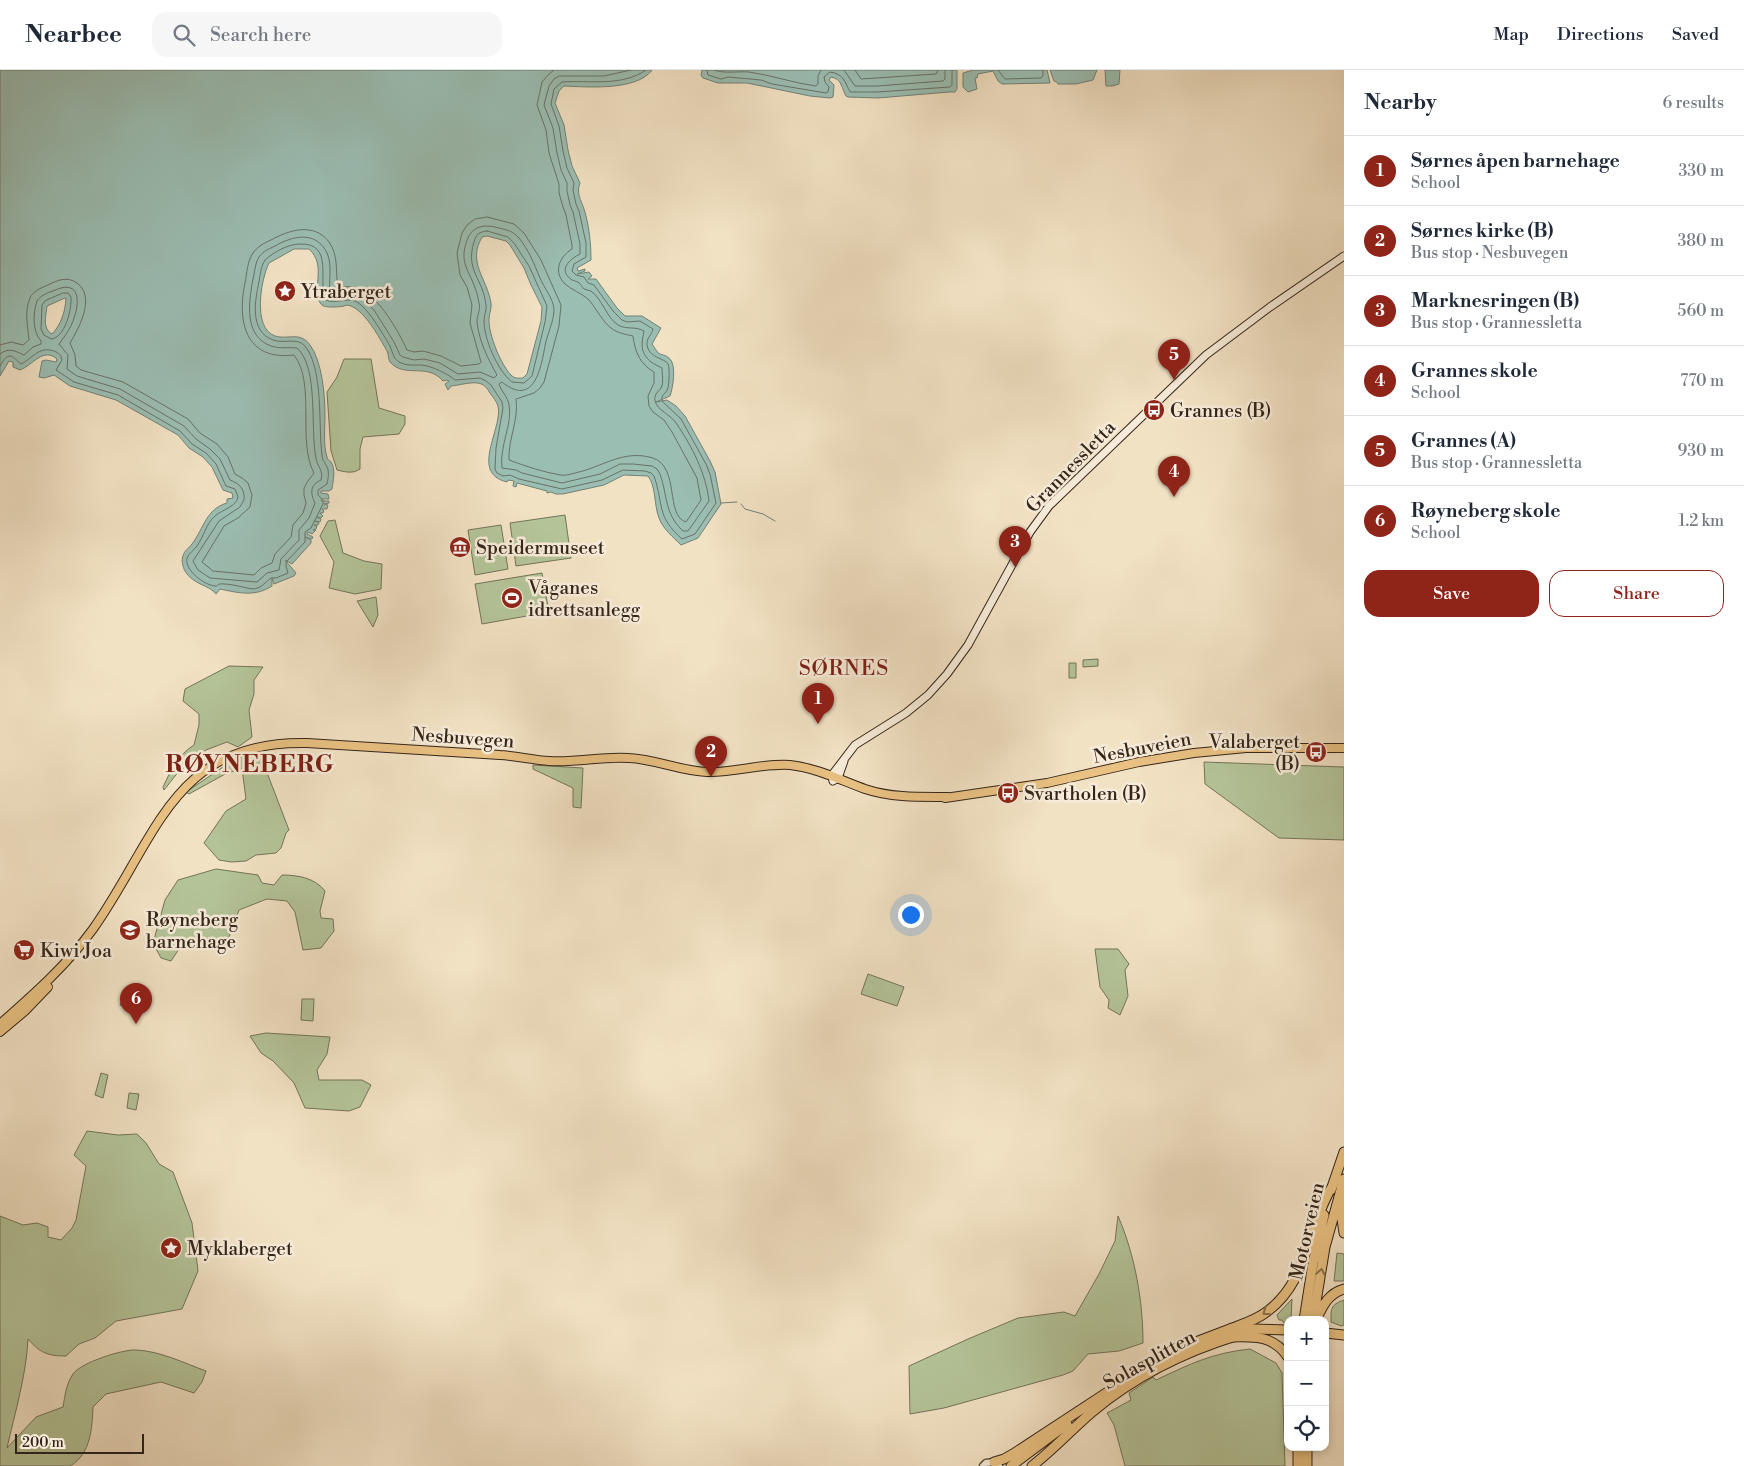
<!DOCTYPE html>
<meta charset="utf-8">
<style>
body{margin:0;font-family:"Libre Bodoni",serif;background:#f6f6f7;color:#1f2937}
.controls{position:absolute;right:15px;bottom:15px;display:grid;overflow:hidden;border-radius:10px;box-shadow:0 2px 8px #0003}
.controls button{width:45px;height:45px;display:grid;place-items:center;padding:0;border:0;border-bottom:1px solid #e0e1e3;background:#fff;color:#1f2937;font:25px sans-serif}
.scale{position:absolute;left:15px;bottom:12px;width:129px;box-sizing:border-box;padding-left:5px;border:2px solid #34251b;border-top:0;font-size:14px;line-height:18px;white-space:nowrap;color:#34251b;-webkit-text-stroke:4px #f7ecd9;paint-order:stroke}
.you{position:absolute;left:910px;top:844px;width:18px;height:18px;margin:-12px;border:4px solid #fff;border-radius:50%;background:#1a73e8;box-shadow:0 0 0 8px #1a73e833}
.badge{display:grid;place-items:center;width:32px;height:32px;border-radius:50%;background:#8f2418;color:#fff;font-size:16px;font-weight:700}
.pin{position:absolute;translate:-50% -41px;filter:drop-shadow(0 1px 2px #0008)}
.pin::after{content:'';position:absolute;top:26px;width:18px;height:15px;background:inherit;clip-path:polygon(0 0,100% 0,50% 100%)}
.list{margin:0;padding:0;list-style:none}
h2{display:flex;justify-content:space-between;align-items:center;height:65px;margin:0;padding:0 20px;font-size:21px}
h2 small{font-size:16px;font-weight:400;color:#747a83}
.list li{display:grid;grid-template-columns:32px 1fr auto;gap:15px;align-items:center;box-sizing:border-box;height:70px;padding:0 20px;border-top:1px solid #e0e1e3}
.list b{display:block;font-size:19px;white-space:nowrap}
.list p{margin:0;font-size:16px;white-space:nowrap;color:#747a83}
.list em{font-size:16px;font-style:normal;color:#747a83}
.actions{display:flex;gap:10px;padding:15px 20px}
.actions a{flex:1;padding:11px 0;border:1px solid #8f2418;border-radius:15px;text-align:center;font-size:18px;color:#8f2418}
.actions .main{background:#8f2418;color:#fff}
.icon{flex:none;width:28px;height:28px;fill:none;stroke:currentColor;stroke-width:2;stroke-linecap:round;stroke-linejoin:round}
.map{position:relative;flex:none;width:1344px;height:1396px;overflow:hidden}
header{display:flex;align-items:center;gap:30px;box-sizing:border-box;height:70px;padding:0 25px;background:#fff;border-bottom:1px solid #e0e1e3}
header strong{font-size:24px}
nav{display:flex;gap:28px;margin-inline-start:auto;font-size:18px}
.search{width:350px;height:45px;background:#f6f6f7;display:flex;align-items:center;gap:12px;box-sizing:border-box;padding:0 18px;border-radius:15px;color:#747a83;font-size:19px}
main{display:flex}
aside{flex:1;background:#fff}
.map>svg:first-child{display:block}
.green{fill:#b4c499;stroke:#74745a}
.water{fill:#9bbeb3;stroke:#728176;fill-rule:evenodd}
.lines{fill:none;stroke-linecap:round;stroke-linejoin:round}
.shore{stroke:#687267;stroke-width:1}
.stream{stroke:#728176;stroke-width:1}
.tertiary-casing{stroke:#645445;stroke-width:9}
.secondary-casing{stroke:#34251b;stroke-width:9}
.primary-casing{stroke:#34251b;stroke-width:10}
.trunk-casing{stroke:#34251b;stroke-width:11}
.motorway-casing{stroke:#34251b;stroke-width:11}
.tertiary{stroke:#f7ecd9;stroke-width:6}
.secondary{stroke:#f7ecd9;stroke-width:7}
.primary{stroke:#e9c182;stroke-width:8}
.trunk{stroke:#e9c182;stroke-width:9}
.motorway{stroke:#e9c182;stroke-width:9}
.oneway{stroke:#8e734e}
.labels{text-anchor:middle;stroke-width:5;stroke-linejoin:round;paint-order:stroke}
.poi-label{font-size:19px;fill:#34251b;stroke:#f7ecd9;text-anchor:start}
.street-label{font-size:19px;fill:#34251b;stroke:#f7ecd9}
.quarter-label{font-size:21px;letter-spacing:1px;fill:#7a1f14;stroke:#f7ecd9}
.district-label{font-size:24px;font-weight:bold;letter-spacing:1px;fill:#7a1f14;stroke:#f7ecd9}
</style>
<header>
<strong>Nearbee</strong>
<div class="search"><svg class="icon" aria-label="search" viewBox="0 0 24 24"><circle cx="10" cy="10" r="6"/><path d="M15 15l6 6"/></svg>Search here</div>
<nav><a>Map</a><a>Directions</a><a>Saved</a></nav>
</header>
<main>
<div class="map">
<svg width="1344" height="1396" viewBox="0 0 1344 1396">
<rect width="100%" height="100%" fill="#f2e2c4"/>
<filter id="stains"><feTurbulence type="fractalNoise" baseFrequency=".004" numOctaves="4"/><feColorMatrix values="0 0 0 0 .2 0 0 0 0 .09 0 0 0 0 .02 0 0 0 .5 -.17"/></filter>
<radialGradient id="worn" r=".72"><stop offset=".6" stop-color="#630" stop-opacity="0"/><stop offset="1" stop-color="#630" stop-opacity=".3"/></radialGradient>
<!-- green -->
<path class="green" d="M344 289H371L379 338 405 346V354L399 364 363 367 360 379V399C353 404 345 402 337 400L331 381 327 322 337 307Z
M565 445 571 488 516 496 510 453Z
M335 450 343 483 364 491 382 494 381 519 355 524 329 518 334 492 320 466 328 451Z
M501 455 508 499 475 505 468 460Z
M542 503 549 542 482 554 475 514Z
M376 527 378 545 373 557 357 531Z
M1098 589V596L1083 597V590Z
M1069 593H1076V608H1069Z
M229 596 263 597 254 610V624L249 640 252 667 238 677 227 672 206 680 192 693 179 701 164 720 163 717C171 700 178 685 194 675L199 655V644L183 631 185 619Z
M263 683 266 700 289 760 286 763 281 778 276 783 256 785 246 791 231 792 219 790 204 773 226 741 246 729 242 699 227 703 189 724 186 722 235 689 249 684 260 687Z
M1204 692 1344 697V770L1279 768 1205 714Z
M533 695 583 698 581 738 573 737V718L533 699Z
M216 799 258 805 262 813 274 815 282 805C298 805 315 808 325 821L320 841 321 848 333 849 334 861 321 878 303 880 295 842 287 831 267 829 239 840 226 875 192 870 181 876 171 891 161 888 153 873 165 830 178 810Z
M1095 879H1118L1129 894 1125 900 1128 926 1120 945 1108 938 1109 930 1100 917Z
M868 904 904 917 897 936 861 924Z
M126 919 137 923 130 939 120 935Z
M302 929H314L313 951 301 950Z
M266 963 330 967 327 984 317 1000 319 1010H362L371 1015 360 1037 349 1041 305 1038 294 1013 273 991 261 983 250 966Z
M101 1003 108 1005 103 1028 95 1025Z
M129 1023 139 1024 136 1040 127 1038Z
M87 1061 118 1065 137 1064 146 1073 159 1094 173 1102 192 1153 198 1201 182 1239 116 1251 95 1268 79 1274 66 1286C48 1286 40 1283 28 1269 26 1307 15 1342 7 1378L36 1347 63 1337C65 1326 66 1314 73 1304 80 1293 123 1279 136 1280 160 1281 184 1293 206 1301L202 1312 194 1323 161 1312 106 1324 93 1337C92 1358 91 1384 70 1396H0V1146L23 1155 37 1153 48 1157V1167L61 1170 72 1158 76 1150 86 1096 74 1085Z
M1118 1146C1135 1185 1143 1231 1143 1273L1119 1281 1088 1284 1073 1301 1063 1305 944 1338 910 1344 909 1296 968 1269 1018 1248 1064 1242 1075 1246 1099 1204 1115 1171Z
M1337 1183 1344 1184V1211H1334Z
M1292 1229 1291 1249 1284 1253 1282 1250H1279L1277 1245Z
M1344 1230V1255L1341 1256 1331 1252C1331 1239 1330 1235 1344 1230Z
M1250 1279 1276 1293 1282 1303 1285 1396H1125L1114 1355 1107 1343 1131 1330 1129 1323 1153 1307 1156 1310C1190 1294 1212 1283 1250 1279Z"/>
<!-- water -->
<path class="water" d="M0 0H652C637 21 587 17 564 16L559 21 555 33 564 55 568 80 572 96 580 113C576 123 581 130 584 139 589 155 591 173 591 190L577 198 578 201 585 199V201L577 204 589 202 592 206 588 209H596L617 238 625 246H642L661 258 652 274 658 283C661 285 666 285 669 288 677 294 673 318 670 326L656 332 667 330 676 336 685 346 710 391 715 402 721 434 698 468 681 475C673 467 663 459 659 448 654 435 656 416 648 406L624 405 604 415 563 424H556L551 422 547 423V421L517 413 516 417 513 416 514 411 508 410 507 412C469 403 503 359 498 336 497 332 493 327 490 323 487 318 484 314 478 313 470 312 460 315 451 316L448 320 445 314 449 311 447 310 443 311C427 292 405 309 390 292 388 289 389 285 387 281 379 267 363 237 347 235 342 237 337 237 332 237 328 237 323 237 321 234 310 222 328 196 309 179H294L269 193C261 209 252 258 275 266 288 270 300 261 310 275 322 291 325 325 325 345 325 358 323 374 327 387 328 391 329 389 331 392 336 400 333 410 332 419L329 421H321V423L328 424 329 429H322L321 431H329V433L324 434 328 435 327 439H322L324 441 323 443H320L323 446 321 448 317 447 321 449 320 452 315 451 319 453 318 455H314L317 456 316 459 313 460H316L312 464 308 462 307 464 313 467 312 469 305 467 311 470V473L292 494 285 490 296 503 294 506 274 514 272 508V516C255 527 239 523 220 519L216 524C210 515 193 515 185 501 183 497 181 491 183 486 184 481 189 478 192 474 204 458 206 439 227 433V429L233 428 232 423 223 420 212 397 203 387 189 378 178 365 116 330 70 316 54 305 44 308 39 307 42 291 46 290 56 292 57 289C43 277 33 295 20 300L13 297V292L9 291 0 306ZM487 166 506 171 510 175 524 198 531 215 542 237 541 251 527 304 523 308C519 308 516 309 512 306 501 296 488 263 489 249 489 243 492 239 491 233 487 208 467 193 482 167ZM65 228 66 229C65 242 61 255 52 264 42 258 46 246 47 236Z
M702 0H957V19L955 22H949L878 28 848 27 846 26C841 17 842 9 831 7L829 10 834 15 833 27 830 28 810 26 747 13H718L703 8 701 5Z
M973 0H1047L1050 13 1002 14 998 11 993 1 978 4 977 8H975L977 19 968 22 963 17V3Z
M1050 0H1097L1093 10 1076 14H1058L1057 12 1054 11Z
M1105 0H1120L1119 14 1112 16H1106Z"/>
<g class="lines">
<!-- shore -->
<path class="shore" d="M707 0 708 5 721 9 728 7 761 10 772 14 826 23 828 22 829 17 825 12 824 7 830 2C844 4 845 12 850 22H877L950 17 952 15V0
M714 0C724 4 738 1 749 2 771 5 793 13 816 16L818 14V6L821 0
M844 0 855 16H877L943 11 945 9V0
M855 0 861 9 936 4 938 0
M998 0 1005 9 1041 8 1043 6V0
M487 161 508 167 514 173 529 196 547 236 545 252 532 306 524 313 512 312C497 300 484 269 484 250 484 245 487 240 486 235 483 208 465 201 474 172 476 164 479 162 487 161Z
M63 223H68L71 227C72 239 65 268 51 269L44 265 41 259 42 235 45 231Z
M0 275 11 272 23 275 29 270C28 258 24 241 30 228 33 221 41 218 48 215 58 210 67 206 77 213 96 227 79 258 70 273L75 285 76 296 81 300 123 312 188 349 200 363 217 374 228 387 235 404 242 408 248 413 252 425 250 437 238 448 224 456 202 492 213 501 254 505 261 498 272 493 275 484 291 467 293 455 303 443 306 433 304 425V418L308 411 314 403C297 372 316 313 294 285 245 291 237 251 245 213 247 203 247 192 253 183 257 177 264 173 271 170 289 160 314 152 329 172 339 186 335 201 338 216 345 218 353 215 360 219 379 227 399 262 407 280L414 282 423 281 441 286 461 296 479 294 481 292 470 253 472 235 467 217 460 205 457 183 462 163 467 155 475 149 487 147 514 154 524 163 541 190 561 235 559 256 544 312 540 318 534 323 516 329C519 350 508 369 509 390 525 396 543 402 560 405 565 406 571 404 575 403 603 397 623 379 653 388 680 397 665 446 686 452L701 430 697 408 672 362 664 350 653 342 649 336 648 326 654 313V302C640 294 635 282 633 266 613 262 609 259 597 241 594 237 591 232 588 229 581 223 572 220 565 214 553 202 559 187 572 179V175L566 145 563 137 559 123V114L549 83 546 60 537 35 542 12 549 4 554 0
M0 284C9 277 15 281 24 285L33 277 41 274V271C32 261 33 243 37 231 41 225 47 223 53 221 78 209 81 228 74 248 71 258 65 266 59 274L68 285 67 299 77 306 120 319 184 356 196 369 210 379 220 389 230 410C240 414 245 419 244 430L240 437 219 451 193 491 198 500 210 508 257 512 267 503 279 500 281 489 299 470V460L309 448 315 433C310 423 310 415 321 410 324 400 317 397 316 388 310 360 319 297 297 278 288 277 280 279 271 276 243 266 249 231 253 209 255 202 255 193 259 187 263 181 269 179 275 176 292 166 316 160 327 183 333 196 328 211 330 225L336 226 349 224 357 225 364 230 374 240 394 272 400 285 403 287 414 290 424 289 440 293 458 304 480 302 494 308 497 305C488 289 479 271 477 252 477 245 481 239 479 233 478 227 476 220 474 215 470 204 463 196 464 183 467 160 477 152 499 158 507 160 513 161 519 168 529 180 534 194 540 208 544 218 553 228 554 239 554 252 547 264 545 276 541 298 534 338 502 312L499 314C501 321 508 327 509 335 513 353 499 377 502 398L516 400 522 403 562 413 600 404 620 394H633L652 396 657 399 660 404C668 427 664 443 683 461H688L709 431C706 404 692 376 676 353 671 345 657 340 655 331 654 324 658 322 661 318 664 313 662 304 662 298 658 296 654 294 651 292 639 282 642 272 644 261 636 256 627 260 618 255 606 247 603 230 591 221 589 220 586 220 584 219 582 217 581 214 579 213 577 211 574 211 572 210 557 200 570 189 580 184V174L573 142 570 135 567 121V113L561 100 557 83 553 58 544 35 549 16 554 9 559 6H604L631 0
M0 296C9 281 11 285 21 294 33 288 39 276 54 281 59 283 61 285 62 290L56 300 74 312 118 325 180 361 192 374 206 383 216 394 226 416 235 419 238 427C236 437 223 439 215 446 206 454 204 466 197 476 194 480 189 483 187 488 184 500 205 516 216 516 217 516 218 515 219 514 230 513 244 518 254 519 263 517 264 513 271 508H276L288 503 286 496V492L305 472V462L311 458 323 434V430L318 425V420L327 414C328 408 330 401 326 395 324 391 322 390 322 385 318 356 324 300 305 276 297 267 284 274 273 270 249 261 255 230 259 212 260 204 261 197 265 190 274 182 288 174 300 174 334 173 318 210 325 230 335 234 345 228 355 231 367 236 383 264 390 276 393 283 393 288 399 292 407 296 413 295 421 295 430 295 450 305 455 310L480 308 486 311 491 315 502 332 503 338 496 378 495 399 497 403 503 406 510 405 519 409 562 419 602 410 623 400 645 401 651 403 654 406C664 435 656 446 682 469L695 464 716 433 710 404 706 394 681 349 662 331C661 324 666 324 668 318 669 312 670 299 668 294 665 288 647 288 647 273 647 268 652 264 653 259L640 251 627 252 622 250 613 241 594 215 588 213 584 207 576 205 572 201 574 194 586 187V173L579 141 576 134 573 120 574 113 567 98 563 81 559 56 551 34 554 19 562 12C589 10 622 17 646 0"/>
<!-- stream -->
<path class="stream" d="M721 433 737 432
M741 434 745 439 763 444 775 451"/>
<!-- tertiary casing -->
<g class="tertiary-casing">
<path id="tertiary" d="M983 1396 986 1393 994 1392 999 1396"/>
</g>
<!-- secondary casing -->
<g class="secondary-casing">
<path id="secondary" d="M833 711 832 705 855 675 906 643 928 625 947 604 968 575 1030 462 1049 436 1206 285 1270 237 1344 186
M833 711 838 708 844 691"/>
</g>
<!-- primary casing -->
<g class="primary-casing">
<path id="primary" d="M945 728 1047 713 1139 692 1194 683 1246 678H1344
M0 954C33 925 67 895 93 859 157 769 172 670 307 673 372 677 436 681 500 685 517 686 533 690 549 691 576 693 602 686 629 688 655 689 680 701 707 702 735 703 762 693 790 695 817 698 840 710 865 719 892 728 920 727 948 727
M0 962 25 941 48 917"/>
</g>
<!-- trunk casing -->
<g class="trunk-casing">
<path id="trunk" d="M1325 1263 1344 1265
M994 1392 1004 1389 1013 1384 1132 1306 1188 1275 1230 1259H1253L1288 1260
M1011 1396 1067 1354
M1032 1396C1054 1379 1072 1359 1092 1342 1135 1306 1186 1281 1239 1265"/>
</g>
<!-- motorway casing -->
<g class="motorway-casing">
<path id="motorway" d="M1331 1120 1344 1082
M1343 1126 1342 1149 1344 1163
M1317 1248C1323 1235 1329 1223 1344 1219
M1304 1250 1313 1193 1324 1145
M1313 1250 1325 1177 1344 1109
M1230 1259C1242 1254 1254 1251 1265 1243 1309 1213 1307 1157 1333 1115
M1232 1267C1255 1266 1274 1266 1288 1287
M1298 1377V1396
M1307 1377V1396"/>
</g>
<!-- tertiary -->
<use href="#tertiary" class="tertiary"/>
<!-- secondary -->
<use href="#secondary" class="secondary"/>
<!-- primary -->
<use href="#primary" class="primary"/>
<!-- trunk -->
<use href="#trunk" class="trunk"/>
<!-- motorway -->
<use href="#motorway" class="motorway"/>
</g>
<!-- one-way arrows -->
<defs><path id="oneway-chevron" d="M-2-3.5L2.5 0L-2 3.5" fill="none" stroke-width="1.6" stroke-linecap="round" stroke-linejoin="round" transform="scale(1.25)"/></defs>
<g class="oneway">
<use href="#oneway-chevron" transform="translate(1321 1202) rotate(-80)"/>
<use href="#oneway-chevron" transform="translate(1266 1242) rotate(145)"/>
</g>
<!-- icons -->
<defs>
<g id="sight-disc" transform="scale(1.125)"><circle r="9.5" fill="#8f2418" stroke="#f7ecd9"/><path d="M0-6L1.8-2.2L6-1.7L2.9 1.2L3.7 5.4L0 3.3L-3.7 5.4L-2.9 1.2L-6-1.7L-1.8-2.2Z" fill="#fff"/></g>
<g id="bus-disc" transform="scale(1.125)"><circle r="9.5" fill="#8f2418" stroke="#f7ecd9"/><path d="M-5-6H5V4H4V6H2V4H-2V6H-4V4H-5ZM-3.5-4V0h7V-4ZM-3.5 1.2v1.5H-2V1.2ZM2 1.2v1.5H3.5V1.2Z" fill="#fff"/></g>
<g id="museum-disc" transform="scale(1.125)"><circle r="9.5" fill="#8f2418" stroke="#f7ecd9"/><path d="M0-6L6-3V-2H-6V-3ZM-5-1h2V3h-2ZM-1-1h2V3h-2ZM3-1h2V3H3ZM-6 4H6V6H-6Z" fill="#fff"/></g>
<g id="stadium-disc" transform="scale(1.125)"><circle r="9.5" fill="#8f2418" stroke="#f7ecd9"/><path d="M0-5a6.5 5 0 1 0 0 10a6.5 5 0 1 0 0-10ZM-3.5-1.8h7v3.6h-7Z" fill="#fff"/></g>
<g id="school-disc" transform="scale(1.125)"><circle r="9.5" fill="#8f2418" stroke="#f7ecd9"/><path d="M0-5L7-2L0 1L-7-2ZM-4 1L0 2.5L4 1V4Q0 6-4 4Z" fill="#fff"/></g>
<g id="supermarket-disc" transform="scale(1.125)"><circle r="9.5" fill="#8f2418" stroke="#f7ecd9"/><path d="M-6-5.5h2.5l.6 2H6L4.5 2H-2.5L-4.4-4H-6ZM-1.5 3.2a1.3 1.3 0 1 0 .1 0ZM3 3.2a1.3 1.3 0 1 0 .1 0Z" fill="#fff"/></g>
</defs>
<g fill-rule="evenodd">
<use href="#sight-disc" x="285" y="221"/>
<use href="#bus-disc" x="1154" y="340"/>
<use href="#museum-disc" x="460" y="477"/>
<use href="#stadium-disc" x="512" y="528"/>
<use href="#bus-disc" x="1316" y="682"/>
<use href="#bus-disc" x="1008" y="723"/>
<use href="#school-disc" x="130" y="860"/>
<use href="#supermarket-disc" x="24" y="880"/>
<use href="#sight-disc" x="171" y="1178"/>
</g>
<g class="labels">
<!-- poi labels -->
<g class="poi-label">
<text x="301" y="228">Ytraberget</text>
<text x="1170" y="347">Grannes (B)</text>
<text x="476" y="484">Speidermuseet</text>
<text x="528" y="524">Våganes<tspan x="528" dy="22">idrettsanlegg</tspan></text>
<text x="1300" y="678" text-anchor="end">Valaberget<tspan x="1300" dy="22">(B)</tspan></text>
<text x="1024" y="730">Svartholen (B)</text>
<text x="146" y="856">Røyneberg<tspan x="146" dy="22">barnehage</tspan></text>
<text x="40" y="887">Kiwi Joa</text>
<text x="187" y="1185">Myklaberget</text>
</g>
<!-- street labels -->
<g class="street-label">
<text transform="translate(1070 396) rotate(-46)" y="7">Grannessletta</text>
<text transform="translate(463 667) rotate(4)" y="7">Nesbuvegen</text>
<text transform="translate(1142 677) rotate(-11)" y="7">Nesbuveien</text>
<text transform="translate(1306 1161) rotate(-77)" y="7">Motorveien</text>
<text transform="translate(1149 1289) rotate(-29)" y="7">Solasplitten</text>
</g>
<!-- quarter labels -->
<g class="quarter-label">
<text x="844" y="605">SØRNES</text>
</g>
<!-- district labels -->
<g class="district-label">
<text x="250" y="702">RØYNEBERG</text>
</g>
</g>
<rect width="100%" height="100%" filter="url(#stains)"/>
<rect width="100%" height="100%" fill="url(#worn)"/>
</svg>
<div class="controls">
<button>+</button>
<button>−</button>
<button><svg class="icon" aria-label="locate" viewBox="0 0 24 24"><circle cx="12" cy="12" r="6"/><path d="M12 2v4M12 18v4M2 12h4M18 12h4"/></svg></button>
</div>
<div class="scale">200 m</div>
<div class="you"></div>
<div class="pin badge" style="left:818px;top:654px">1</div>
<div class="pin badge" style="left:711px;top:707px">2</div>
<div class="pin badge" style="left:1015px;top:497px">3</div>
<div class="pin badge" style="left:1174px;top:427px">4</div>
<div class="pin badge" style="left:1174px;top:310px">5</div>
<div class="pin badge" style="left:136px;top:954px">6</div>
</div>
<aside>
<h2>Nearby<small>6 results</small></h2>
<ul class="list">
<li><span class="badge">1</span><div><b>Sørnes åpen barnehage</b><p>School</p></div><em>330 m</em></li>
<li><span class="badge">2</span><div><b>Sørnes kirke (B)</b><p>Bus stop · Nesbuvegen</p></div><em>380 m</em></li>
<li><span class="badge">3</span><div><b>Marknesringen (B)</b><p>Bus stop · Grannessletta</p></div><em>560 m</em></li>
<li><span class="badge">4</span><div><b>Grannes skole</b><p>School</p></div><em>770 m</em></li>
<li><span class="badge">5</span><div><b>Grannes (A)</b><p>Bus stop · Grannessletta</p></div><em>930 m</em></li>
<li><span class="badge">6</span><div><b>Røyneberg skole</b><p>School</p></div><em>1.2 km</em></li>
</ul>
<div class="actions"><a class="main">Save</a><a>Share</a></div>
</aside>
</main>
